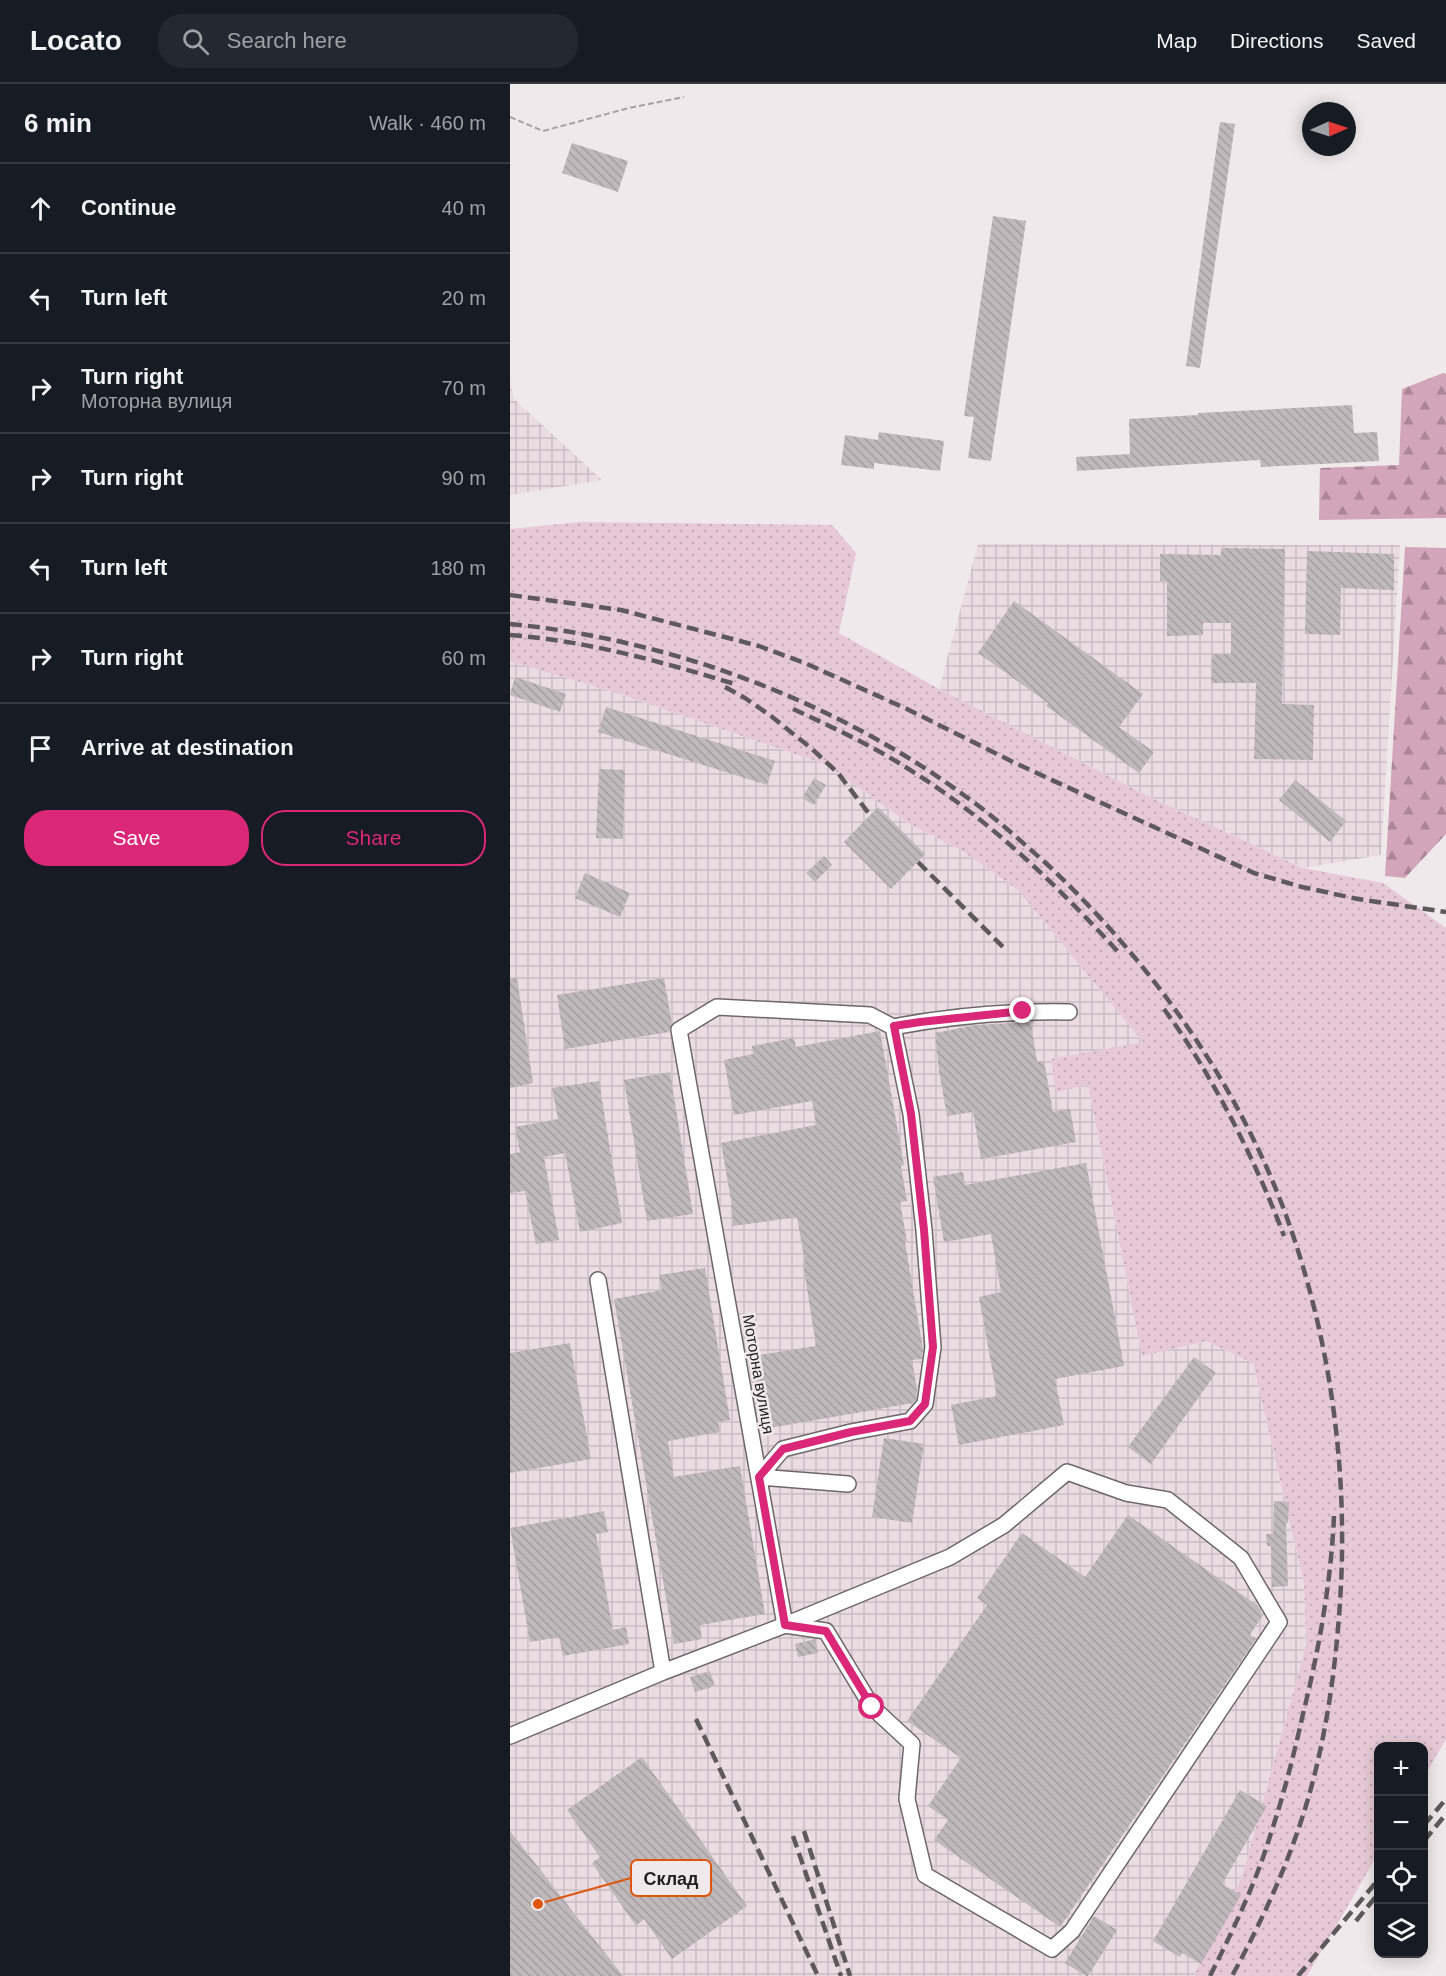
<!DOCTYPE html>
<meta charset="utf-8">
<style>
body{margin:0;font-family:Arial,sans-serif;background:#242831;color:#f1f3f6}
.controls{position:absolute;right:18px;bottom:18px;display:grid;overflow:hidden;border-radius:12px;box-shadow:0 3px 15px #0003}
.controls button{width:54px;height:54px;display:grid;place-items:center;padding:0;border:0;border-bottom:2px solid #363941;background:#171b24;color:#f1f3f6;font:30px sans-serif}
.compass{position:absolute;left:792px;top:18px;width:54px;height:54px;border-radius:50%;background:#171b24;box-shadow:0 3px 15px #0003;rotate:87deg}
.stop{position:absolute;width:18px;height:18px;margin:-14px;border:4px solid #db2777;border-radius:50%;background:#fff}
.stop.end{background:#db2777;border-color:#fff;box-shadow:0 2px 6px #0008}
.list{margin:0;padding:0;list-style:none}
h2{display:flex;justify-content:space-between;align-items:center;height:78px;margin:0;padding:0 24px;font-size:26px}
h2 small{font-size:20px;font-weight:400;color:#9ea1a6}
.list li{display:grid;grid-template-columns:39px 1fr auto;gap:18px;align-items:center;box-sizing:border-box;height:90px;padding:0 24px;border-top:2px solid #363941}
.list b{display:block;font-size:22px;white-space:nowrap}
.list p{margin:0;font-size:20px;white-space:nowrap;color:#9ea1a6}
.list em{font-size:20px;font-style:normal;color:#9ea1a6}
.actions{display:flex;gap:12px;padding:18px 24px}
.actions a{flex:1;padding:14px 0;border:2px solid #db2777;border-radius:24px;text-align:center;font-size:21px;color:#db2777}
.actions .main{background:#db2777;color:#fff}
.icon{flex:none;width:33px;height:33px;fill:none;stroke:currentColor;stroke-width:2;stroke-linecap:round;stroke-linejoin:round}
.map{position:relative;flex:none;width:936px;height:1892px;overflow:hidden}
header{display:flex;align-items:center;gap:36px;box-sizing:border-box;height:84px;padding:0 30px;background:#171b24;border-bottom:2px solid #363941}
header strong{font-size:28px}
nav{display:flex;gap:33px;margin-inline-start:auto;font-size:21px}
.search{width:420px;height:54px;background:#242831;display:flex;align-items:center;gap:15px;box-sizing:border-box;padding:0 21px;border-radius:24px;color:#9ea1a6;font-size:22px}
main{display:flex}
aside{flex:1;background:#171b24}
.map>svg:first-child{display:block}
.industrial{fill:url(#industrial-grid)}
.grass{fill:url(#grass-dots)}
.forest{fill:url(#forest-firs)}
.building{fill:url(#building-back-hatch)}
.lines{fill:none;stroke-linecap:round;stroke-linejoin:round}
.minor-casing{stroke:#6d6769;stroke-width:18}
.path{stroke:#a7a2a4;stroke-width:2;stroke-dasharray:6 3;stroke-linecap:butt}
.minor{stroke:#fff;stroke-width:15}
.rail{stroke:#5e5a5b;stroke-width:4.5;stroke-dasharray:12 6;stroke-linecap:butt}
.route{stroke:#db2777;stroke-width:8}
.labels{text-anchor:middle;stroke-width:5;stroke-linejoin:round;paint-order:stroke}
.street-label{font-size:16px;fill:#232021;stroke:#f0e9ec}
.leader{fill:none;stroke:#de560d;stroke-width:2}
.callout-dot{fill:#de560d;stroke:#f0e9ec;stroke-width:2}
.callout{fill:#f0e9ec;stroke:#de560d;stroke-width:2}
.callout-label{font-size:18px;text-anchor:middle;font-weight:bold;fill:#232021}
</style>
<header>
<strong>Locato</strong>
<div class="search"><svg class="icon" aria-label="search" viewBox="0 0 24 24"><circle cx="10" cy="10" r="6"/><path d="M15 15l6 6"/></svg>Search here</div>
<nav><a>Map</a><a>Directions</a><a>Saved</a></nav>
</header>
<main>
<aside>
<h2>6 min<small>Walk · 460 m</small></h2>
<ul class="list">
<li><svg class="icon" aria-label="ahead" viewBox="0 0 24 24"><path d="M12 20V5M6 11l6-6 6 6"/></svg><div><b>Continue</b></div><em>40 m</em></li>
<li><svg class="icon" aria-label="left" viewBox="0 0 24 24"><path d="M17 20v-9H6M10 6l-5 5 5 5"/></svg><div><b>Turn left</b></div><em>20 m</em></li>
<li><svg class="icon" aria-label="right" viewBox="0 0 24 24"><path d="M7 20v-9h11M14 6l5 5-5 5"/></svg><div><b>Turn right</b><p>Моторна вулиця</p></div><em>70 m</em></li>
<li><svg class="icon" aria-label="right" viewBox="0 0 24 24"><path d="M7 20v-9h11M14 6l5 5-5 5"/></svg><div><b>Turn right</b></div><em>90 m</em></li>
<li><svg class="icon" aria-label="left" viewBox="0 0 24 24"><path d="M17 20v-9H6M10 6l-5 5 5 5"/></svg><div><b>Turn left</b></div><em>180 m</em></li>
<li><svg class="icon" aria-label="right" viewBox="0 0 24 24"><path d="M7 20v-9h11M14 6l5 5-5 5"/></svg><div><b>Turn right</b></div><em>60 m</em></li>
<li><svg class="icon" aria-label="arrive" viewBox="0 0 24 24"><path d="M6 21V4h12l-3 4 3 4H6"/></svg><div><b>Arrive at destination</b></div></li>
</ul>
<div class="actions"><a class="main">Save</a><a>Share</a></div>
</aside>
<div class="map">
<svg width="936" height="1892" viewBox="0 0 936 1892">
<defs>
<pattern id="industrial-grid" width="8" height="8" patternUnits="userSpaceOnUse" patternTransform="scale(1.5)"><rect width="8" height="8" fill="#ebdce2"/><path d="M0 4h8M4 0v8" fill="none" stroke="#c9bcc2"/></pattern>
<pattern id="grass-dots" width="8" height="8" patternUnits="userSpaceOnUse" patternTransform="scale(1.5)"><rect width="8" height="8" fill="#e7c9d6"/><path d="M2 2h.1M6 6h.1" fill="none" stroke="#c6acb7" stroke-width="1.8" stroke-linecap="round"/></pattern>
<pattern id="forest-firs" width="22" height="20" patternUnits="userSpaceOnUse" patternTransform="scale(1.5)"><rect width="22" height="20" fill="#d2a5ba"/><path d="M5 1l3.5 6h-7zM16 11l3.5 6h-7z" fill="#aa8697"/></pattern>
<pattern id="building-back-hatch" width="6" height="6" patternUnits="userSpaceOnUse" patternTransform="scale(1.5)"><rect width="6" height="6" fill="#c0b9bc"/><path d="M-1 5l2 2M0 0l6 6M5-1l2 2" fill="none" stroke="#a59fa1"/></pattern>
</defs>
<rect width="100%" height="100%" fill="#f0e9ec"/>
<!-- industrial -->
<path class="industrial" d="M0 298 4 315 92 396 0 411Z
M468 460 890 461 871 771 794 784 638 712 429 605Z
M0 577 110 610 317 681 398 739 451 766 508 806 634 959 541 975 547 1007 578 1001 632 1272 696 1257 743 1279 794 1500 796 1562 732 1793 684 1892H0Z"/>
<!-- grass -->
<path class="grass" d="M70 438 322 441 346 469 329 549 429 605 638 712 793 784 873 799 936 844V1655L914 1693V1662H868V1770L797 1892H684L732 1793 796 1562 794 1500 743 1279 696 1257 632 1272 578 1001 546 1008 541 975 633 958 508 806 451 766 398 739 317 681 110 610 0 577V445Z"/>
<!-- forest -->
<path class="forest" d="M933 289 936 290V434L809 436 810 384 889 381 892 305Z
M895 463 936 464V750L895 794 875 792Z"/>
<!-- building -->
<path class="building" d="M710 38 725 40 690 284 676 282Z
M62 59 118 77 108 108 52 89Z
M483 132 516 137 481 377 458 374 464 333 454 332Z
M842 321 844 349 867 348 869 377 751 383 750 376 567 387 566 373 620 370 619 335 688 331V329Z
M369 348 434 357 430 387 364 379V385L331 381 335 351 368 356Z
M711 464 775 465 772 620 804 621 803 676 744 675 746 599H701L702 570H721V539H693V551L657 552V497H650V470L711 471Z
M797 467 884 470V506L831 504 830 551 795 550Z
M504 517 633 610 609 643 644 668 629 689 536 622 538 619 468 569Z
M5 593 56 610 50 628 0 611Z
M96 623 265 677 257 701 88 648Z
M89 685 115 686 113 755 86 754Z
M304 694 316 701 304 721 292 714Z
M785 696 836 737 820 758 769 716Z
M368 723 415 770 381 805 334 758Z
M314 772 322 781 305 798 296 789Z
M75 789 120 809 110 833 65 814Z
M7 894 23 999 0 1004V895Z
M154 894 162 940 159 948 55 965 47 911Z
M521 938 527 978 534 977 543 1028 560 1025 566 1058 471 1075 463 1028 437 1032 429 987 425 949 467 941Z
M370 947 394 1081 391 1082 397 1117 390 1118 397 1158H395L413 1265 412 1275 402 1276 407 1306 406 1316 403 1319 254 1345 246 1299H242L237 1273 306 1262 293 1179H295L287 1133 223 1142 221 1116 211 1059 306 1041 302 1017 224 1031 214 976 243 970 242 962 284 954 286 963Z
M160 988 183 1130 137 1137 114 996Z
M89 997 112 1139 70 1148 55 1069 34 1073 49 1156 26 1160 15 1107 0 1109V1070L10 1068 5 1043 48 1035 42 1004Z
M576 1079 614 1282 545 1295 554 1341 449 1361 441 1321 487 1312 469 1213 491 1208 481 1150 434 1158 423 1093 453 1088 455 1101Z
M195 1184 220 1336 208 1338 210 1348 158 1357 164 1393 230 1382 255 1530 190 1541 192 1555 164 1560 104 1215 152 1206 149 1191Z
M60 1259 81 1375 0 1389V1269Z
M684 1273 706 1289 641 1380 618 1363Z
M374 1354 414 1360 402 1439 362 1433Z
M764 1417 779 1418 778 1439H776L778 1502 762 1503 761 1462H757L756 1450H763Z
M94 1427 98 1448 86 1450 103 1546 116 1543 119 1560 53 1572 49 1553 20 1558 0 1444Z
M618 1431 747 1521 753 1531 740 1551 746 1555 550 1843 424 1756 438 1736 418 1722 451 1674 397 1637 477 1521 467 1514 512 1449 575 1493Z
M305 1555 308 1569 288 1573 285 1560Z
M200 1587 205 1602 185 1608 180 1593Z
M132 1673 237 1822 162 1875 134 1835 126 1842 82 1779 90 1773 57 1726Z
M730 1706 757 1722 712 1800 731 1811 691 1880 672 1869 670 1873 643 1857Z
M0 1747 113 1892H0Z
M584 1832 607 1846 578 1892H576L555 1879Z"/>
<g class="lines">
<!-- minor casing -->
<g class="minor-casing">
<path id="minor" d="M383 943C441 932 501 927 559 928
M88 1196 153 1588
M275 1541 169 946 207 923 360 931 383 943 401 1030 414 1146 423 1263 415 1320 400 1337 341 1348 273 1365 249 1393 338 1400
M0 1652 153 1588 275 1541 440 1473 494 1441 557 1388 616 1409 658 1416 731 1474 769 1538 562 1847 542 1865 415 1791 397 1715 402 1660 362 1623 316 1547 275 1541"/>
</g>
<!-- path -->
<path class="path" d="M0 33 33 47 119 24 174 13"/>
<!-- minor -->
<use href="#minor" class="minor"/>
<!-- rail -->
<path class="rail" d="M0 511 111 526 249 562 297 580 397 625 505 679 744 789 792 803 848 815 936 828
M0 540C159 555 326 617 455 712 485 733 512 758 539 782 642 880 728 999 777 1134 819 1251 837 1377 831 1501 827 1577 817 1653 795 1725 777 1783 751 1839 722 1892
M0 551C78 557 153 578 228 601
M215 603 235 614 261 632 302 665 328 689 360 731
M283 625C322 643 361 661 397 684 478 734 547 801 611 871
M408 778 493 863
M654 925C702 990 746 1077 774 1152
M186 1635 308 1892
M914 1741 936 1715
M294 1747 340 1892
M283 1752 331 1892
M914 1757 936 1730
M846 1837 868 1810
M700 1892C723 1846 746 1799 761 1749 774 1710 784 1670 793 1630 809 1565 821 1499 824 1432
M788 1892 868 1796"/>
</g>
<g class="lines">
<!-- route -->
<path class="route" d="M362 1623 316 1547 275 1541 249 1393 273 1365 341 1348 400 1337 415 1320 423 1263 414 1146 401 1030 384 942 410 938 513 927"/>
</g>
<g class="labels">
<!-- street labels -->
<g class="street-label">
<text transform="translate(249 1290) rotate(80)" y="6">Моторна вулиця</text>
</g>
</g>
<!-- callouts -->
<path class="leader" d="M28 1820L121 1794"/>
<circle class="callout-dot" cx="28" cy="1820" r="6"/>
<rect class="callout" x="121" y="1776" width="80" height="36" rx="6"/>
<g class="callout-label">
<text x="161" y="1801">Склад</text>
</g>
</svg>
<div class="controls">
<button>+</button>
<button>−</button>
<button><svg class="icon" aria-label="locate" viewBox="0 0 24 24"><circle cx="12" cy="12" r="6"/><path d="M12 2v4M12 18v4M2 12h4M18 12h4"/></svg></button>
<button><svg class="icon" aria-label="layers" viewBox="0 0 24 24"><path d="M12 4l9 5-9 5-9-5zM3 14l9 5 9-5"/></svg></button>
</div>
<svg class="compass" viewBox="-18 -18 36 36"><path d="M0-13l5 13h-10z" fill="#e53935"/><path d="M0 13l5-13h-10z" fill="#9ea1a6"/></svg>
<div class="stop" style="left:362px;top:1623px"></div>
<div class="stop end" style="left:513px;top:927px"></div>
</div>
</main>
